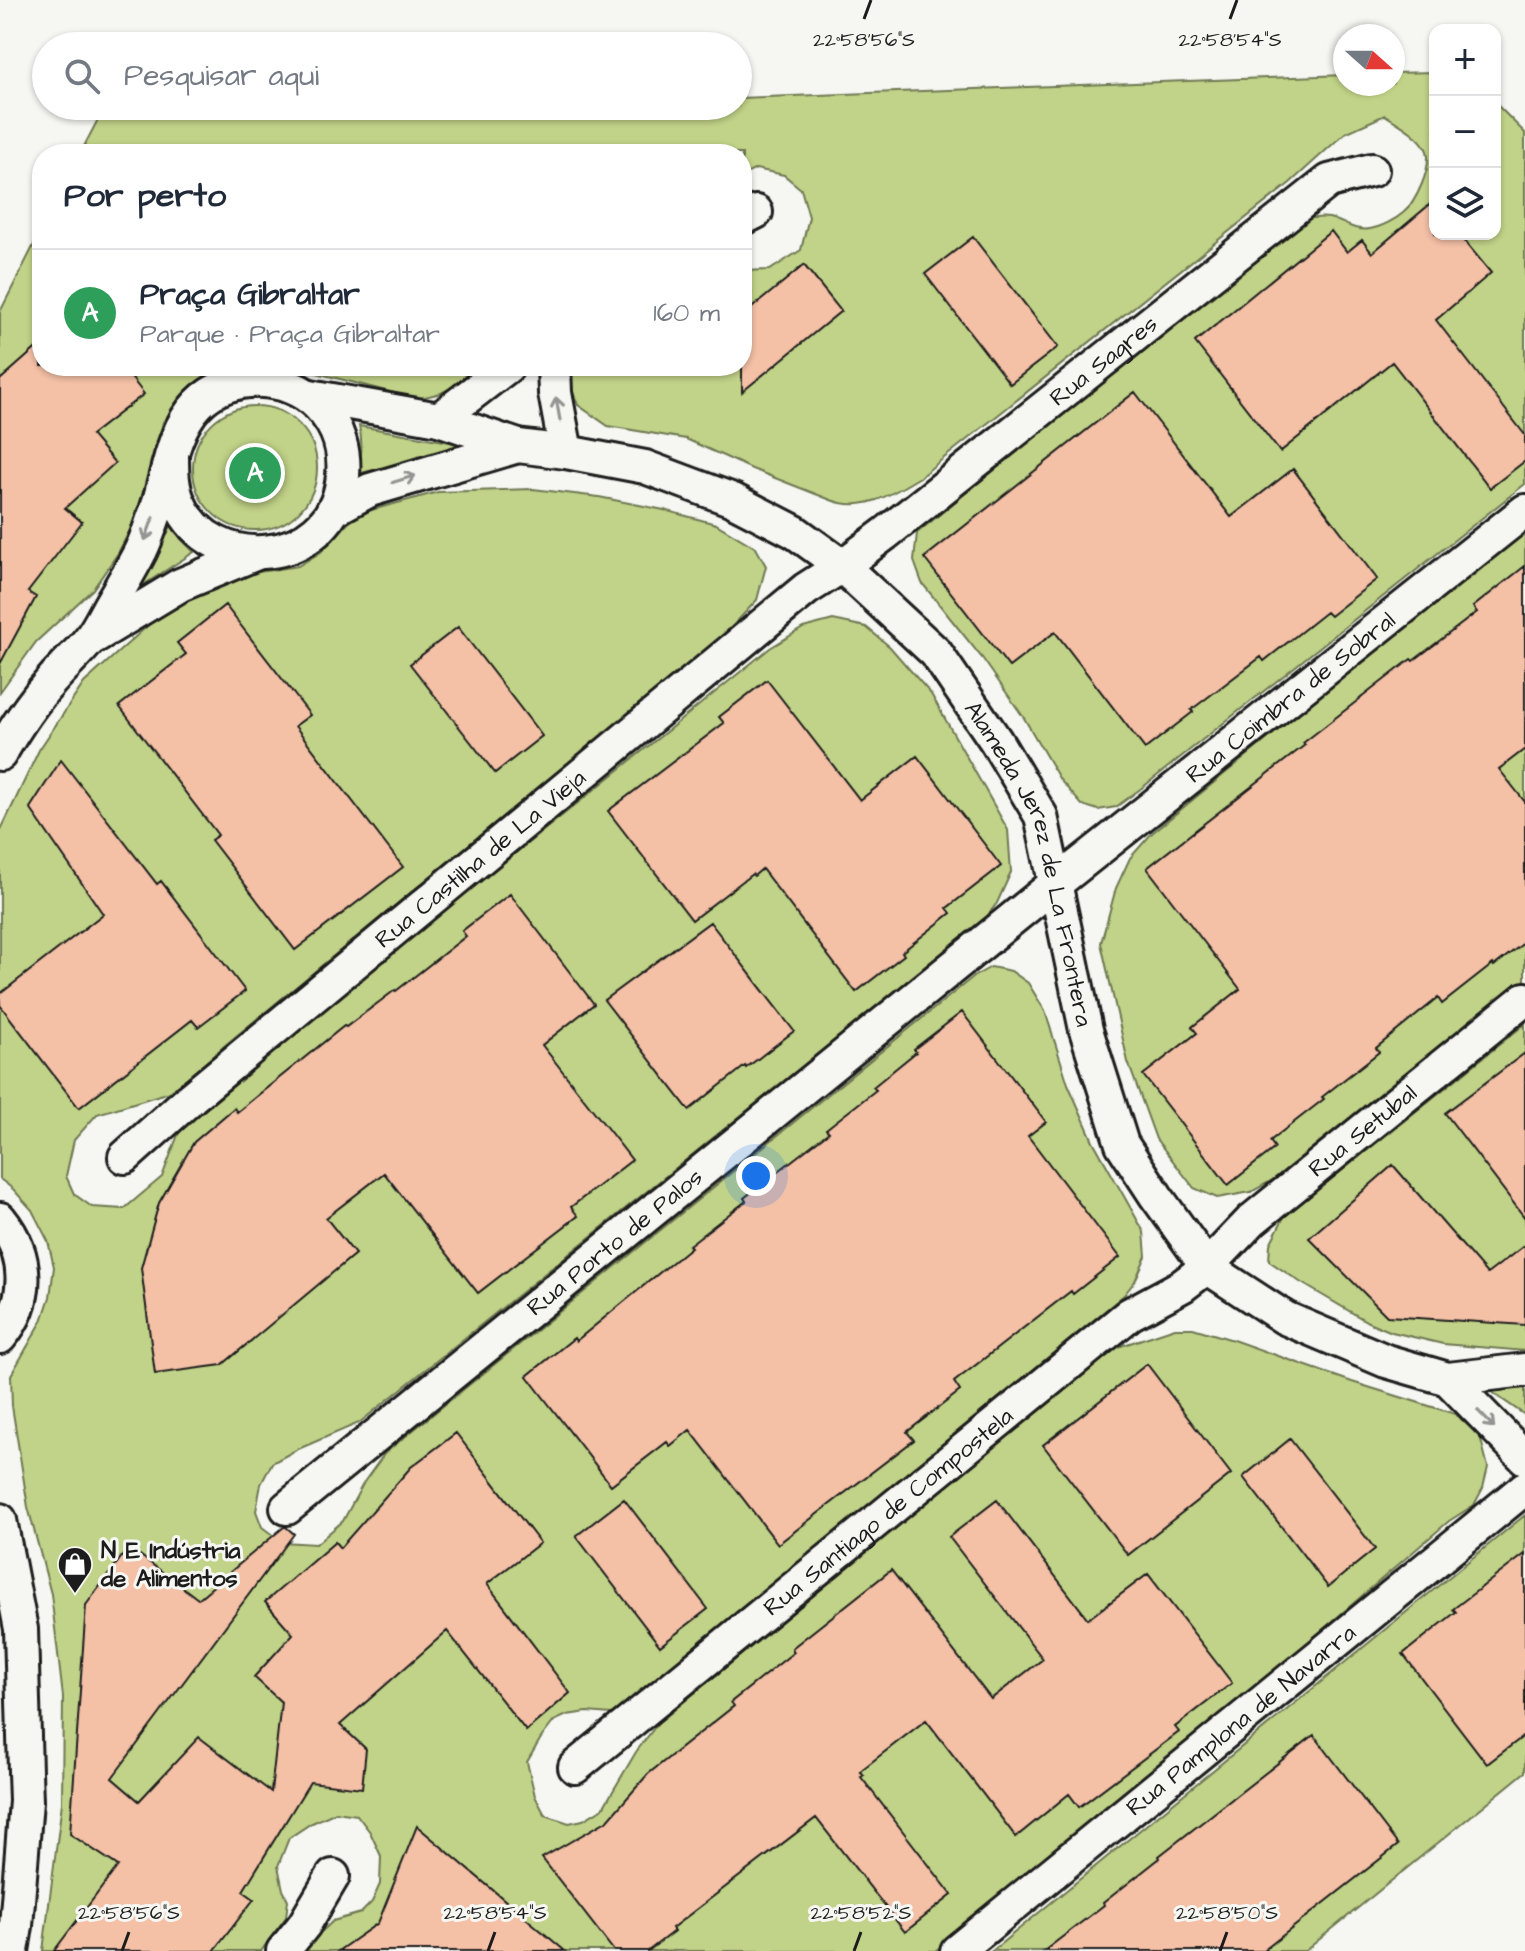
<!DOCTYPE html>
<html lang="pt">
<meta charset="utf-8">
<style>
body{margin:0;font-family:"Architects Daughter",sans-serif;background:#f2f2f3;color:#1f2937}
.controls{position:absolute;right:24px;top:24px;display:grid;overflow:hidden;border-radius:16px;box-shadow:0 2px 6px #0004}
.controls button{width:72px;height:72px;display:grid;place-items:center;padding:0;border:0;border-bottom:2px solid #e0e1e3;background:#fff;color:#1f2937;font:40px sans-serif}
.compass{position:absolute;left:1333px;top:24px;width:72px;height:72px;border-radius:50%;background:#fff;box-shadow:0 2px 6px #0004;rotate:111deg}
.you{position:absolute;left:756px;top:1176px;width:28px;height:28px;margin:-20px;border:6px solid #fff;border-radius:50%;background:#1a73e8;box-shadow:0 0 0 12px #1a73e833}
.badge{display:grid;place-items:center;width:52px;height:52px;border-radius:50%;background:#1c1c1c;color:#fff;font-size:26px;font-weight:700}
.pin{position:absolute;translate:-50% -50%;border:4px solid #fff;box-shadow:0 2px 8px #0006}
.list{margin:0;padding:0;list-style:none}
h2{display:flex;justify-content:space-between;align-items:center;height:104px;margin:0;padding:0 32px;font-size:34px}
h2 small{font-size:26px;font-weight:400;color:#747a83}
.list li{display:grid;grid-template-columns:52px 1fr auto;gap:24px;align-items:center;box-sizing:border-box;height:128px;padding:0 32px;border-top:2px solid #e0e1e3}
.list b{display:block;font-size:30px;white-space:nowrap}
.list p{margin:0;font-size:26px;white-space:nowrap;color:#747a83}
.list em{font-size:26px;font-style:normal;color:#747a83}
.icon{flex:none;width:44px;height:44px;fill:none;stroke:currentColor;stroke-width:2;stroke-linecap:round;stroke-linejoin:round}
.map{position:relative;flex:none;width:1525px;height:1951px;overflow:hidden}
.search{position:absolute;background:#fff;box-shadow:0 2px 6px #0004;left:32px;top:32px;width:720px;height:88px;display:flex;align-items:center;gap:20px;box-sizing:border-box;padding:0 28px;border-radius:44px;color:#747a83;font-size:30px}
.panel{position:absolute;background:#fff;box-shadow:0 2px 6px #0004;left:32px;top:144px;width:720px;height:232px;border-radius:32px}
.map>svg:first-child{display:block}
.green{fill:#c1d388;stroke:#6e7852;stroke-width:2}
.building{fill:#f4c0a6;stroke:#1c1c1c;stroke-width:2}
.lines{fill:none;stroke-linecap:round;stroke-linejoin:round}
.street-casing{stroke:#1c1c1c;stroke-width:38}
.street{stroke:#f6f6f2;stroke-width:32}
.oneway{stroke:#949492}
.ticks{fill:none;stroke:#1c1c1c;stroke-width:3}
.labels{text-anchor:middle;stroke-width:6;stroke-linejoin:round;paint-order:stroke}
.street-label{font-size:24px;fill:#1c1c1c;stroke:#f6f6f2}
.poi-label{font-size:24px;font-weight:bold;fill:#1c1c1c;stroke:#f6f6f2;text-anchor:start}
.ticks-label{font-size:20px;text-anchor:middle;fill:#1c1c1c;stroke:#f6f6f2;stroke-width:6;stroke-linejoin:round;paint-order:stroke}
</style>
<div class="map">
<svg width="1525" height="1951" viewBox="0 0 1525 1951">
<rect width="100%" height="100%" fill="#f6f6f2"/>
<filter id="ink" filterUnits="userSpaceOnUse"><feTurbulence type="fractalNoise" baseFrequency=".0125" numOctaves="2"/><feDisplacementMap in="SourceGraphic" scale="16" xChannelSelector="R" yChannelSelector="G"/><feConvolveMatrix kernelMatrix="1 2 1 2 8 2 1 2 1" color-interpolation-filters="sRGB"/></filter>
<g filter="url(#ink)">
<!-- green -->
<path class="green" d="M1435 72V234H1495V103L1525 133V484L1143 787 1116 807 1098 810 1082 805 1060 780 1024 718 983 659 922 583 914 561 917 533 1298 221C1308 219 1318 216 1329 218 1343 221 1354 232 1370 229 1381 227 1395 220 1403 213 1416 203 1432 167 1427 151 1422 136 1397 123 1385 115L1345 133 1290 183 920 477C892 494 864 513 831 500L752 469 686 439 608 426 578 405 568 379 574 366H742V271L770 270 801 250 809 217 801 189 784 175 756 169 742 176V154H80L105 106H414L436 109 524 106H738V98L1345 75V84H1393V73Z
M42 229V366H247L218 371 191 386 163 422 144 503 118 553 93 589 36 642 0 692V312Z
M290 366H486L472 377 441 393 417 399Z
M193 468a62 62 0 1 1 124 0a62 62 0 1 1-124 0Z
M359 426 472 446 357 474C362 457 363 444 359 426Z
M533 489 599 497 664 510 716 524 756 548 766 566 757 600 723 636 224 1046 176 1090 97 1114 74 1140 66 1176 74 1194 92 1207 124 1209 162 1177 181 1127 197 1110 770 648 803 628 833 620 866 627 890 647 931 694 1008 830 1011 872 997 903 974 933 928 965 359 1423 296 1450 272 1463 261 1484 256 1511 262 1527 282 1542 316 1544 343 1521 364 1482 385 1453 973 977 991 967 1011 971 1028 983 1045 1011 1068 1084 1093 1141 1144 1232 1146 1256 1135 1281 1124 1295 645 1689 631 1706 611 1714 587 1712 567 1715 554 1721 541 1738 527 1762 535 1796 545 1815 569 1823 583 1820 603 1808 636 1752 658 1723 1115 1348 1175 1328H1193L1233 1340 1352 1382 1455 1414 1480 1436 1488 1467 1483 1488 1474 1505 1449 1521 1220 1718 935 1951H301L333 1921 361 1913 372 1902 380 1884 381 1856 370 1832 357 1815 336 1812 310 1824 289 1838 278 1866 283 1890 288 1900 286 1917 261 1951H43L62 1803 63 1697 51 1594 28 1507 12 1406 11 1375 42 1321 50 1297 54 1267 48 1241 32 1210 13 1189 0 1179V832L39 750 84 683 164 611 209 587 252 573 298 566 321 552 357 514 438 492Z
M174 521 180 538 194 552 137 589Z
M1525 529V981L1294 1168 1251 1192 1217 1198 1194 1188 1156 1139 1128 1062 1101 943 1116 888 1130 858 1152 833Z
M1525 1024V1351L1443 1344 1392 1332 1368 1322 1300 1282 1269 1261 1270 1244 1284 1217Z
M1480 1384 1525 1388V1415Z
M1525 1515V1772L1305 1951H992Z"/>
<!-- building -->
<path class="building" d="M1435 200V234H1459L1491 273 1436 320 1525 435V461L1490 488 1392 362 1280 452 1195 342 1331 231 1347 252 1362 240 1372 253Z
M973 237 1058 347 1010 384 925 274Z
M804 265 841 311 742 392V316Z
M42 343V366H122L144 394 91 435 115 463 65 508 82 522 28 592 36 597 0 664V380Z
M1135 392 1231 517 1293 469 1377 579 1330 616 1326 612 1264 661 1261 657 1191 710 1193 712 1145 749 1055 632 1009 667 924 558Z
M1525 566V749L1499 769 1525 802V942L1494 966 1493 964 1442 1004 1438 998 1376 1048 1379 1052 1322 1097 1324 1099 1270 1141 1275 1148 1228 1185 1143 1075 1197 1033 1192 1027 1240 989 1147 868 1305 745 1303 743 1411 659 1413 661 1477 612 1473 607Z
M225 605 310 715 295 726 403 867 295 950 211 840 218 835 119 706 186 654 177 643Z
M458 627 542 736 495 773 410 664Z
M767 680 860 800 917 756 1001 866 947 908 951 913 902 952 904 955 856 992 762 869 754 876 752 874 692 920 608 811 724 723 719 717Z
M61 760 157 884 161 881 245 991 198 1027 192 1020 79 1108 0 1005V994L103 914 30 808Z
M510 894 594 1004 542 1045 632 1160 571 1207 578 1216 478 1293 384 1173 326 1218 355 1254 222 1365 155 1374 141 1268 159 1203 194 1142 234 1108 237 1112 344 1026 346 1027 395 990 396 991 466 936 462 931Z
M710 922 794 1031 746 1068 745 1066 689 1110 604 1000Z
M962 1012 1046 1122 1028 1136 1120 1257 1073 1294 1071 1291 954 1382 960 1391 907 1432 914 1440 778 1544 690 1430 670 1446 667 1442 611 1485 527 1376 574 1338 576 1341 691 1247 689 1245 746 1201 744 1198 829 1132 826 1129 876 1090 873 1087 916 1052 914 1049Z
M1525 1053V1218L1445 1113Z
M1393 1165 1487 1274 1525 1245V1325L1387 1316 1309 1238Z
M1147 1364 1231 1474 1128 1555 1043 1445Z
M456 1433 540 1543 487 1584 570 1693 526 1731 447 1631 340 1725 366 1749 362 1788 310 1782 243 1891 254 1899 214 1951H54L118 1866 70 1834 86 1605 129 1547 198 1599 285 1526 294 1534 112 1778 139 1801 199 1737 271 1792 281 1702 254 1677 293 1634 265 1602 335 1542 340 1548 411 1467Z
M1290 1439 1375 1549 1328 1587 1243 1477Z
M624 1499 708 1609 660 1646 576 1536Z
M997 1500 1088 1619 1148 1574 1232 1683 1175 1727 1179 1732 1079 1807 1069 1794 1016 1837 926 1720 860 1771 864 1775 861 1777 952 1895 905 1932 816 1818 672 1928 674 1931 648 1951H614L542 1858 608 1820 648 1774 734 1706 731 1702 794 1652 792 1648 891 1570 991 1699 1043 1659 949 1537Z
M1525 1554V1735L1487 1764 1403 1654 1456 1612 1453 1609Z
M1314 1735 1398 1845 1263 1951H1044L1104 1905 1103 1903 1160 1858 1159 1856Z
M417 1826 565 1951H338L378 1923Z"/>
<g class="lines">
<!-- street casing -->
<g class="street-casing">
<g id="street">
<path d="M742 219 756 212"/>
<path d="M554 366 555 393 566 452"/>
<path id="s1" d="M310 396 439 419 518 446 566 452 645 467 733 500 795 532 842 566 936 653 996 741 1041 816 1086 1030 1122 1144 1156 1196 1207 1267 1285 1318 1386 1361 1448 1379 1525 1370"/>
<path d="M439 419 508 366"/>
<path d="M333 510 370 490 518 446"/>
<path d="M94 637 180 585 257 553"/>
<path d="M0 754C15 728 32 702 52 680 64 666 78 654 89 640 98 629 104 615 111 603 121 586 132 568 141 550 147 538 151 524 156 511 168 476 171 432 198 404 229 372 288 374 318 405 339 426 347 454 342 483 330 565 212 577 179 503 172 487 172 471 172 455"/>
<path id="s2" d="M125 1157 192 1097 806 589 842 566 885 534 1329 181 1372 170"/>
<path d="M0 1219C29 1255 31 1301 0 1337"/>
<path d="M1448 1379 1525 1458"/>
<path id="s3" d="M287 1508 1055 884 1525 511"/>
<path d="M0 1520 21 1629 25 1772 26 1801 16 1926 12 1951"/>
<path id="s4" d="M575 1767 1130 1314 1182 1286 1207 1267 1252 1220 1525 999"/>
<path d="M283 1951 304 1925 333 1876"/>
<path id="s5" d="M957 1951 1525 1488"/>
</g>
</g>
<!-- street -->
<use href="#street" class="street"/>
</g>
<!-- one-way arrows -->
<defs><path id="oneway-shaft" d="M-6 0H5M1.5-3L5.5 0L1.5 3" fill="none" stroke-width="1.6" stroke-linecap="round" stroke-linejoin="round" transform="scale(2)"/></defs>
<g class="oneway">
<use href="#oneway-shaft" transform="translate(558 409) rotate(-100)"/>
<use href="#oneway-shaft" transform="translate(404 479) rotate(-17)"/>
<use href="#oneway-shaft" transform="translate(149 529) rotate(110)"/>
<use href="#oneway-shaft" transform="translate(1486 1419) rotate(46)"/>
</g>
</g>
<!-- ticks -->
<path class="ticks" d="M864 19 871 0M1230 19 1237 0M122 1951 129 1932M488 1951 495 1932M854 1951 861 1932M1220 1951 1227 1932"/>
<!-- icons -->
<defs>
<g id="shop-pin" transform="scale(1.8)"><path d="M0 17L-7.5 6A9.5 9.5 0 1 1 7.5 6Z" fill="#1c1c1c" stroke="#f6f6f2"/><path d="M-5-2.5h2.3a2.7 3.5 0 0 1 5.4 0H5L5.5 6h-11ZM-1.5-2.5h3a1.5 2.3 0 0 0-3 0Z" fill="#fff"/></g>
</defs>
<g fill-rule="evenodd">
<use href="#shop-pin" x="75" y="1564"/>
</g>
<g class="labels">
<!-- street labels -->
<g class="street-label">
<text dy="8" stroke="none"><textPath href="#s2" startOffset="1262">Rua Sagres</textPath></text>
<text dy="8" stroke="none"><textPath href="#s3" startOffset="1290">Rua Coimbra de Sobral</textPath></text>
<text dy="8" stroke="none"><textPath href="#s2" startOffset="464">Rua Castilha de La Vieja</textPath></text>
<text dy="8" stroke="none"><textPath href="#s1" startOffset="928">Alameda Jerez de La Frontera</textPath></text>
<text dy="8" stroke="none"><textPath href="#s4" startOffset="1014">Rua Setubal</textPath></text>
<text dy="8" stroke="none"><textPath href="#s3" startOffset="422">Rua Porto de Palos</textPath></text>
<text dy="8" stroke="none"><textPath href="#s4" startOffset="404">Rua Santiago de Compostela</textPath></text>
<text dy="8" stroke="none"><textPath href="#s5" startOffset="366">Rua Pamplona de Navarra</textPath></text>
</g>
<!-- poi labels -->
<g class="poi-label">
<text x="101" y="1558">N E Indústria<tspan x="101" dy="28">de Alimentos</tspan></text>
</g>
</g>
<g class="ticks-label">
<text x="864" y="46">22°58'56"S</text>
<text x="1230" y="46">22°58'54"S</text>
<text x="129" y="1919">22°58'56"S</text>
<text x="495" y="1919">22°58'54"S</text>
<text x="861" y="1919">22°58'52"S</text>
<text x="1227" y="1919">22°58'50"S</text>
</g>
</svg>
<div class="controls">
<button>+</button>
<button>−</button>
<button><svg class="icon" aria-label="layers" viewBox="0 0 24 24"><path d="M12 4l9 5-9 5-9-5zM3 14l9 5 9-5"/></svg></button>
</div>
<svg class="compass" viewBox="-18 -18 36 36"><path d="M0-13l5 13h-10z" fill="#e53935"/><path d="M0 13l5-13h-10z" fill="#747a83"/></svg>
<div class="you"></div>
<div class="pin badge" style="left:255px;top:473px;background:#2e9e5b">A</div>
<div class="search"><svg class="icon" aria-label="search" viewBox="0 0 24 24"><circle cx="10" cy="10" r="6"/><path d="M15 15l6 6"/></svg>Pesquisar aqui</div>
<section class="panel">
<h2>Por perto<small></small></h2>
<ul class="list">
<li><span class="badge" style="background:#2e9e5b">A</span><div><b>Praça Gibraltar</b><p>Parque · Praça Gibraltar</p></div><em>160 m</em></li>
</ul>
</section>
</div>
